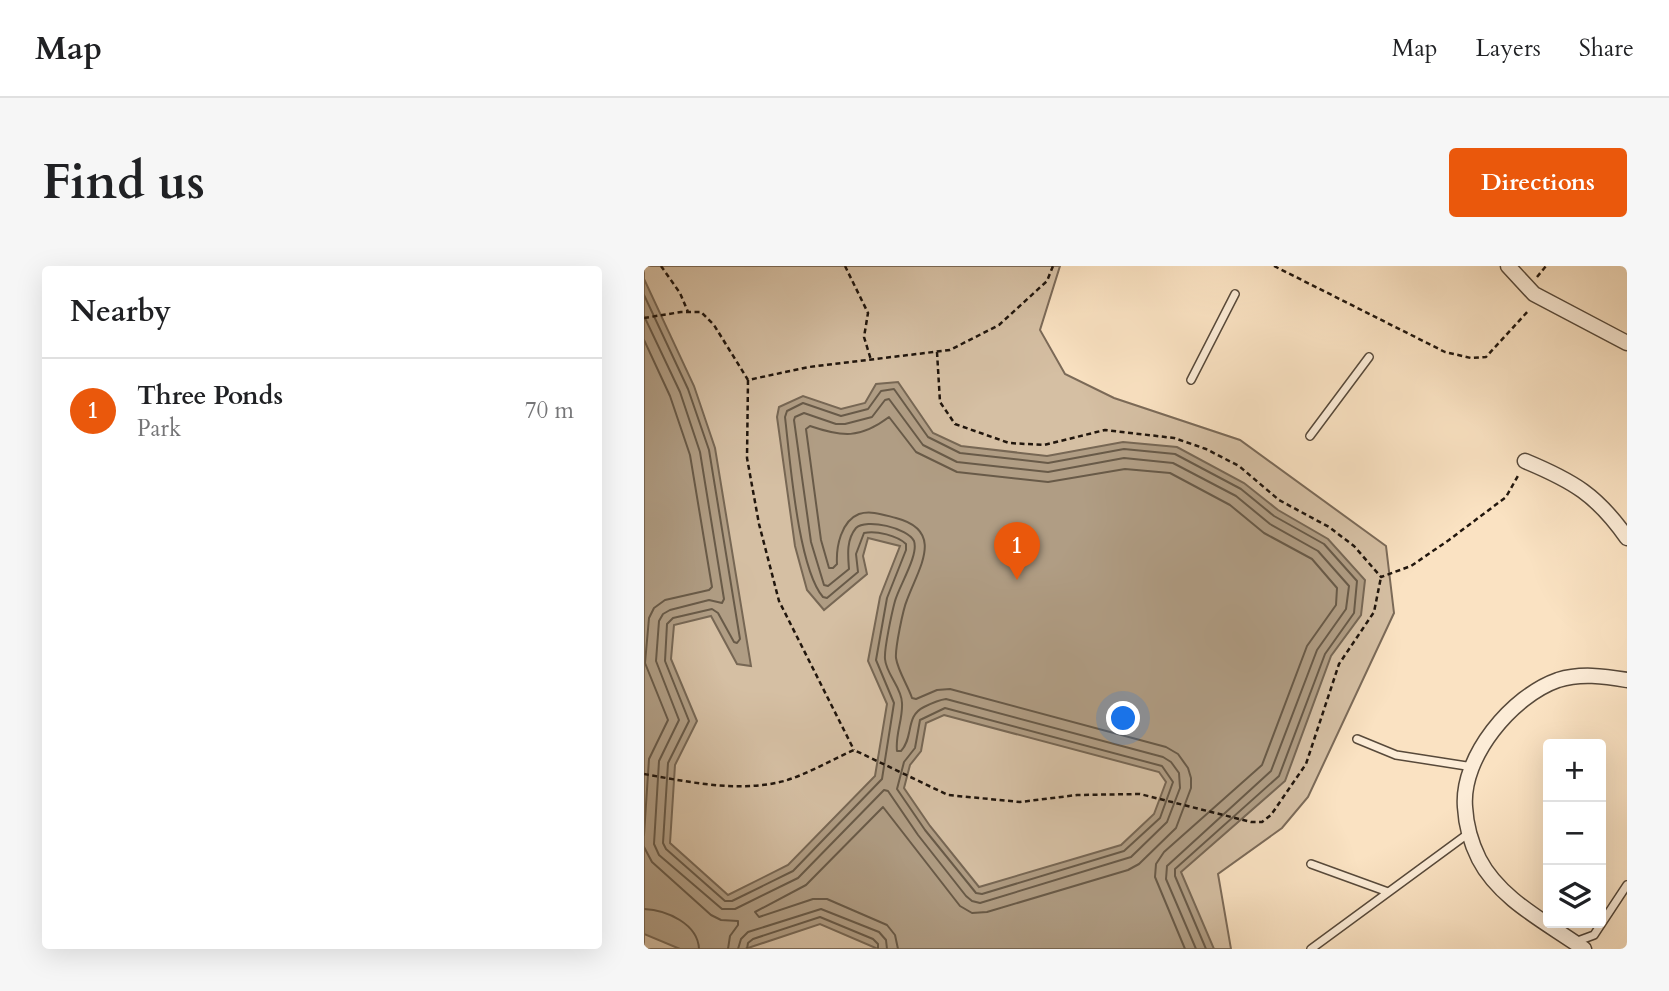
<!DOCTYPE html>
<meta charset="utf-8">
<style>
body{margin:0;font-family:Cardo,serif;background:#f6f6f6;color:#202124}
.controls{position:absolute;right:21px;bottom:21px;display:grid;overflow:hidden;border-radius:7px;box-shadow:0 7px 28px #0002}
.controls button{width:63px;height:63px;display:grid;place-items:center;padding:0;border:0;border-bottom:2px solid #e0e0e0;background:#fff;color:#202124;font:35px sans-serif}
.you{position:absolute;left:480px;top:453px;width:24px;height:24px;margin:-18px;border:5px solid #fff;border-radius:50%;background:#1a73e8;box-shadow:0 0 0 10px #1a73e833}
.badge{display:grid;place-items:center;width:46px;height:46px;border-radius:50%;background:#ea580c;color:#fff;font-size:23px;font-weight:700}
.pin{position:absolute;translate:-50% -58px;filter:drop-shadow(0 2px 4px #0008)}
.pin::after{content:'';position:absolute;top:37px;width:24px;height:21px;background:inherit;clip-path:polygon(0 0,100% 0,50% 100%)}
.list{margin:0;padding:0;list-style:none}
h2{display:flex;justify-content:space-between;align-items:center;height:91px;margin:0;padding:0 28px;font-size:30px}
h2 small{font-size:23px;font-weight:400;color:#757577}
.list li{display:grid;grid-template-columns:46px 1fr auto;gap:21px;align-items:center;box-sizing:border-box;height:105px;padding:0 28px;border-top:2px solid #e0e0e0}
.list b{display:block;font-size:26px;white-space:nowrap}
.list p{margin:0;font-size:23px;white-space:nowrap;color:#757577}
.list em{font-size:23px;font-style:normal;color:#757577}
.icon{flex:none;width:38px;height:38px;fill:none;stroke:currentColor;stroke-width:2;stroke-linecap:round;stroke-linejoin:round}
.map{position:relative;flex:none;width:983px;height:683px;overflow:hidden;border-radius:7px}
header{display:flex;align-items:center;gap:42px;box-sizing:border-box;height:98px;padding:0 35px;background:#fff;border-bottom:2px solid #e0e0e0}
header strong{font-size:33px}
nav{display:flex;gap:38px;margin-inline-start:auto;font-size:24px}
.intro{display:flex;align-items:center;justify-content:space-between;box-sizing:border-box;height:168px;padding:0 42px}
h1{margin:0;font-size:49px}
.button{padding:18px 32px;border-radius:7px;background:#ea580c;color:#fff;font-size:24px;font-weight:700}
main{display:flex;gap:42px;padding:0 42px}
aside{flex:1;background:#fff;border-radius:7px;box-shadow:0 7px 28px #0002}
.map>svg:first-child{display:block}
.green{fill:#d5bfa3;stroke:#7b6a58;stroke-width:2}
.water{fill:#b09d84;stroke:#776754;stroke-width:2;fill-rule:evenodd}
.lines{fill:none;stroke-linecap:round;stroke-linejoin:round}
.shore{stroke:#685a48;stroke-width:2}
.service-casing{stroke:#57493a;stroke-width:10}
.minor-casing{stroke:#57493a;stroke-width:17}
.path{stroke:#21160d;stroke-width:2.5;stroke-dasharray:5 3.5;stroke-linecap:butt}
.service{stroke:#fcecd7;stroke-width:7}
.minor{stroke:#fcecd7;stroke-width:14}
</style>
<header>
<strong>Map</strong>
<nav><a>Map</a><a>Layers</a><a>Share</a></nav>
</header>
<div class="intro"><h1>Find us</h1><a class="button">Directions</a></div>
<main>
<aside>
<h2>Nearby<small></small></h2>
<ul class="list">
<li><span class="badge">1</span><div><b>Three Ponds</b><p>Park</p></div><em>70 m</em></li>
</ul>
</aside>
<div class="map">
<svg width="983" height="683" viewBox="0 0 983 683">
<rect width="100%" height="100%" fill="#fae2c2"/>
<filter id="stains"><feTurbulence type="fractalNoise" baseFrequency=".00286" numOctaves="4"/><feColorMatrix values="0 0 0 0 .2 0 0 0 0 .09 0 0 0 0 .02 0 0 0 .5 -.17"/></filter>
<radialGradient id="worn" r=".72"><stop offset=".6" stop-color="#630" stop-opacity="0"/><stop offset="1" stop-color="#630" stop-opacity=".3"/></radialGradient>
<!-- green -->
<path class="green" d="M0 0H416L396 64 421 108 470 132 596 174 742 280 750 347 664 531 638 562 574 608 587 683H0Z"/>
<!-- water -->
<path class="water" d="M0 13 50 120 71 182 107 400 93 398 67 350 30 359 27 393 53 455 31 499 26 577 84 629 144 599 231 510 243 438 224 395 236 331 256 280 224 272 219 290 223 308 180 344 163 324 151 280 133 151 135 141 159 130 197 143 221 137 232 118 254 116 289 167 317 180 403 190 479 176 533 181 600 217 634 244 684 273 721 314 717 349 687 390 641 515 537 606 570 683H234L176 658 101 683H36L0 668ZM300 449 515 506 522 516 510 548 477 579 335 621 286 560 260 522 266 499 277 485 282 457Z"/>
<g class="lines">
<!-- shore -->
<path class="shore" d="M0 29 44 123 65 184 96 373 93 377 90 376 74 347 68 343 29 352 23 358 21 395 45 455 24 497 19 577 22 583 81 635H88L149 605 238 513 250 437 232 394 243 332 262 284V278C254 270 232 264 220 267L212 288 214 306 183 332 179 331C154 302 146 193 141 151L143 145 159 137 197 150 224 143 237 125 250 123 284 171 316 187 404 197 480 183 531 188 597 223 630 250 680 278 713 315 710 347 681 388 635 510 531 603V610L562 683
M0 50 36 126 56 186 80 333 78 337 65 334 26 344 19 348 15 355 12 395 35 454 15 495 10 578 15 589 78 643H91L154 612 240 524 244 525 274 569 322 630 328 635 336 637 487 591 523 556 536 522 535 507 527 496 519 491 302 433C294 434 288 437 280 441 261 450 270 471 257 485H253C251 469 259 453 258 437 258 422 242 408 241 393 240 383 248 346 251 335 255 320 275 289 270 275 264 262 222 252 212 262 202 274 204 290 205 303L184 320 180 319 167 276 150 154 151 151 160 147 192 158H201L228 151 241 134 245 133 279 179 313 196 404 206 480 192 529 197 592 230 626 258 674 285 705 320 702 343 673 384 627 505 523 600 522 613 552 683
M0 74 26 130 46 189 68 321 65 324 21 334 10 342 5 352 1 397 24 454 5 493 0 569
M301 442 518 500 529 516 516 552 480 585 338 628 332 627 281 564 253 523 260 496 271 482 276 454Z
M0 581 8 596 67 649 77 654 94 655V659L86 670 84 683
M0 643C23 644 54 658 55 683
M94 683 97 673 104 666 177 643 235 666 242 674 243 683
M103 683 104 677 109 673 176 651 229 673 234 678V683
M254 683 251 669 243 659 183 633H169L115 651 111 646 162 619 239 541 316 640 328 647 343 646 484 604 495 598 532 562 547 522V512L544 502 534 488 522 481 306 423 293 424 272 433 268 432C264 420 254 405 252 392 251 383 259 343 263 334 274 303 302 265 252 252 240 249 227 244 215 248 197 255 192 281 193 298L189 302H185L177 274 162 163 166 160C198 171 216 173 245 151L272 186 313 206 404 216 481 203 526 207 586 239 620 267 668 293 693 322 692 339 663 380 618 499 520 586 512 598 511 611 541 683"/>
<!-- service casing -->
<g class="service-casing">
<path id="service" d="M547 114 591 28
M666 170 725 91
M713 473 752 489 829 501
M667 598 744 626
M931 676 950 669 983 619
M667 683 825 567"/>
</g>
<!-- minor casing -->
<g class="minor-casing">
<path id="minor" d="M864 0 890 28 983 77
M881 195C929 215 953 229 983 272
M940 683C904 657 856 634 835 593 827 577 822 559 821 541 817 491 868 430 914 414 936 407 960 410 983 414"/>
</g>
<!-- path -->
<path class="path" d="M17 0 36 27 44 46
M201 0 224 47 220 71 227 94
M630 0 801 86 827 92 842 91 885 44
M893 11 902 0
M0 52 37 46H57L70 59 104 114 165 101 306 84 355 59 403 15 409 0
M293 86 296 136 311 158 365 177 400 179 461 164 530 172 562 183 595 200 635 234 685 261 710 280 737 311 767 300 805 274 862 231 875 208
M104 114 103 192 115 258 135 335 210 484
M0 508C45 516 95 527 140 515 164 508 187 494 210 484L304 529 376 536 433 529 496 528 607 556H618L627 549 662 498 695 398 730 346 737 311"/>
<!-- service -->
<use href="#service" class="service"/>
<!-- minor -->
<use href="#minor" class="minor"/>
</g>
<rect width="100%" height="100%" filter="url(#stains)"/>
<rect width="100%" height="100%" fill="url(#worn)"/>
</svg>
<div class="controls">
<button>+</button>
<button>−</button>
<button><svg class="icon" aria-label="layers" viewBox="0 0 24 24"><path d="M12 4l9 5-9 5-9-5zM3 14l9 5 9-5"/></svg></button>
</div>
<div class="you"></div>
<div class="pin badge" style="left:373px;top:314px">1</div>
</div>
</main>
